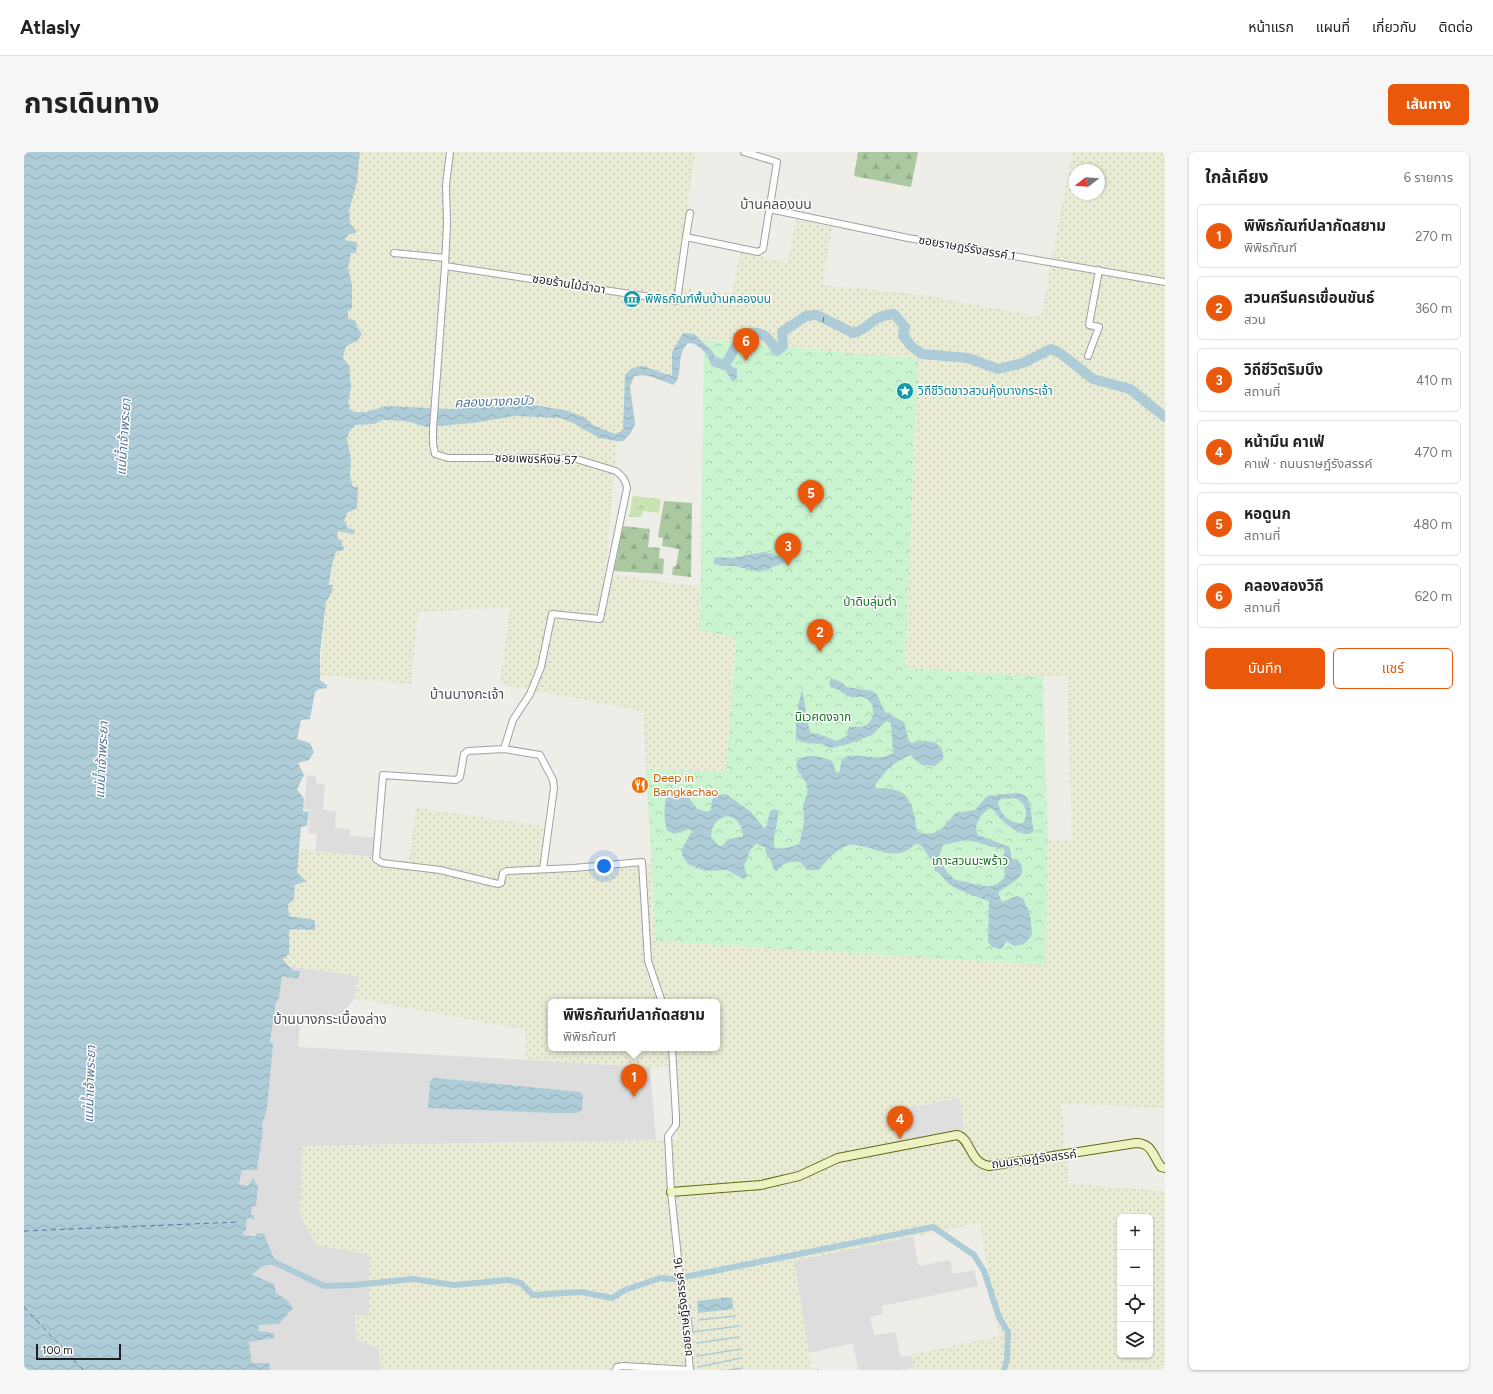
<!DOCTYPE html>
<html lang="th">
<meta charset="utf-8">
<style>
body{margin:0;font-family:Figtree,"Noto Sans Thai",sans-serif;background:#f6f6f6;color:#222}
.controls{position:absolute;right:12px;bottom:12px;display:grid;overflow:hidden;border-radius:6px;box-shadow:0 1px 3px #0004}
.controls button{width:36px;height:36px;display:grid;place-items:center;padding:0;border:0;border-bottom:1px solid #e0e0e0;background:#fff;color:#222;font:20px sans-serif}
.compass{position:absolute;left:1045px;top:12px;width:36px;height:36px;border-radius:50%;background:#fff;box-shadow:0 1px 3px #0004;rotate:253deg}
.scale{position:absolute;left:12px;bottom:10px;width:85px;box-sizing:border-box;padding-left:4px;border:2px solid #1f1f1f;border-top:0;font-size:11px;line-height:14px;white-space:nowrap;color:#1f1f1f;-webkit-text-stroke:3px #fff;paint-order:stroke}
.you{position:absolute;left:580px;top:714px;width:14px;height:14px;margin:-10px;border:3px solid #fff;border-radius:50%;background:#1a73e8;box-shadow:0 0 0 6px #1a73e833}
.badge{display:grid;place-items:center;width:26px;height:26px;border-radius:50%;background:#ea580c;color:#fff;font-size:13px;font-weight:700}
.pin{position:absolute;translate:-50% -33px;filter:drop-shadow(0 1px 2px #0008)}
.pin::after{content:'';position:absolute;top:21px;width:14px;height:12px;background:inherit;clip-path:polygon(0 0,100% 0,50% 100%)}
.popup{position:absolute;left:524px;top:847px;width:172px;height:52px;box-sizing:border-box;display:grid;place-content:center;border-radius:6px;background:#fff;filter:drop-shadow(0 1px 3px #0005);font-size:13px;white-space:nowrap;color:#767676}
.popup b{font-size:15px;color:#222}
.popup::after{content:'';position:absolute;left:50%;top:100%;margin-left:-8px;border:8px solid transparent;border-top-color:#fff}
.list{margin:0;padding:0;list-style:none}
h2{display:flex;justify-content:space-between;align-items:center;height:52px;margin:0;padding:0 16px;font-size:17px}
h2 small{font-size:13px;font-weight:400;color:#767676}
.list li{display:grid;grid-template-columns:26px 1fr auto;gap:12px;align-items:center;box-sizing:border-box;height:64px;margin:0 8px 8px;padding:0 8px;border:1px solid #e0e0e0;border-radius:6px}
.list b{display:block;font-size:15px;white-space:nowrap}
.list p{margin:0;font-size:13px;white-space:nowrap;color:#767676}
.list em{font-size:13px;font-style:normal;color:#767676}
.actions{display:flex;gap:8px;padding:12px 16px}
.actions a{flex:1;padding:9px 0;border:1px solid #ea580c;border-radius:6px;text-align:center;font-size:14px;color:#ea580c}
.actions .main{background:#ea580c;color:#fff}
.icon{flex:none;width:22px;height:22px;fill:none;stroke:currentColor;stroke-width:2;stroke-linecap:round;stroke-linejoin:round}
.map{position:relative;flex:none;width:1141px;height:1218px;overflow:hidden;border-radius:6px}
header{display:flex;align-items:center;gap:24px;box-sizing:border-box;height:56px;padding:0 20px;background:#fff;border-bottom:1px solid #e0e0e0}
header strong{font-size:19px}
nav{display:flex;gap:22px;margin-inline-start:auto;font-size:14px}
.intro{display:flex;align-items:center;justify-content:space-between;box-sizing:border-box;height:96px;padding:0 24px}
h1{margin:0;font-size:28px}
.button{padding:10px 18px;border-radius:6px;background:#ea580c;color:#fff;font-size:14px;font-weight:700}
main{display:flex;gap:24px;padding:0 24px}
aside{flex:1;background:#fff;border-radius:6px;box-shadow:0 1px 3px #0004}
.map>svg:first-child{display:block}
.residential{fill:#ddd}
.farmland{fill:url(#farmland-dots);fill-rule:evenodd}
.grass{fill:url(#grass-tufts)}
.forest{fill:url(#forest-firs)}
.park{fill:url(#park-crowns)}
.parking{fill:#dfdfdf}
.water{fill:url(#water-waves);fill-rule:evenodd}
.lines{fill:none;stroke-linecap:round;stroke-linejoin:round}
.stream{stroke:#adccd7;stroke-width:1.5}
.canal{stroke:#adccd7;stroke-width:6}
.river{stroke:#adccd7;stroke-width:10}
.ferry{stroke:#54769d;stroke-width:1;stroke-dasharray:5 4;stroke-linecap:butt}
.street-casing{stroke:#a0a0a0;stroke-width:8}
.secondary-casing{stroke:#5e6a13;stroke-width:10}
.street{stroke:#fff;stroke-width:6}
.secondary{stroke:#eef2c2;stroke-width:8}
.labels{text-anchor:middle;stroke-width:3;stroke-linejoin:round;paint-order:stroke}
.street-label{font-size:12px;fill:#1f1f1f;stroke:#fff}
.culture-label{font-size:12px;fill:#0d838f;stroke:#fff;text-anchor:start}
.park-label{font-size:12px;fill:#1a7124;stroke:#fff}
.food-label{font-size:12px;fill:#c56008;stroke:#fff;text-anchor:start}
.water-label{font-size:13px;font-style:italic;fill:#54769d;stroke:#fff}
.quarter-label{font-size:14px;fill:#525252;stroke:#fff}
</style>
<header>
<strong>Atlasly</strong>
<nav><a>หน้าแรก</a><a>แผนที่</a><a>เกี่ยวกับ</a><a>ติดต่อ</a></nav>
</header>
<div class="intro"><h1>การเดินทาง</h1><a class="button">เส้นทาง</a></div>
<main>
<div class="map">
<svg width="1141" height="1218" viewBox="0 0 1141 1218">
<defs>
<pattern id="farmland-dots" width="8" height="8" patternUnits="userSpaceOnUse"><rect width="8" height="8" fill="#e9ebd5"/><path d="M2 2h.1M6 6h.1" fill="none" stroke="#c7c9b6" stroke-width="1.8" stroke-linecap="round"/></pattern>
<pattern id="grass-tufts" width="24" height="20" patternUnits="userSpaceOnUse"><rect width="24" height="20" fill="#c9e3b3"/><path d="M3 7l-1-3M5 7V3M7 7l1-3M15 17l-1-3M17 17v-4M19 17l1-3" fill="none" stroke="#acc29a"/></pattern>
<pattern id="forest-firs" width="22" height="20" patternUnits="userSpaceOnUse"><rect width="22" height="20" fill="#abc9a1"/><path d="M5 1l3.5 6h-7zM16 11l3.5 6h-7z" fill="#93ac8a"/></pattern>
<pattern id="park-crowns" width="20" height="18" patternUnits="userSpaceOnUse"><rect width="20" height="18" fill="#caf3cf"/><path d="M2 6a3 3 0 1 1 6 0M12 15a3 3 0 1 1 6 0" fill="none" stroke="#add0b1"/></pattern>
<pattern id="water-waves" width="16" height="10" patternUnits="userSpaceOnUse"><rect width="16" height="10" fill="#adccd7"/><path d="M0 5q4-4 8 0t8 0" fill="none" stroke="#94afb8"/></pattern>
</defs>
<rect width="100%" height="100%" fill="#efede7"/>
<!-- residential -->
<path class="residential" d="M283 623 292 624V631L301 632 299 658 312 659 311 676 326 677V684L352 686 350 705 291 700 293 682 284 681 286 658 280 657Z
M264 814 334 824 331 846 314 867 277 862 274 895 626 915 632 988 278 994 346 1102 345 1164 355 1197 357 1218H241H246L228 1212 225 1190 249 1186V1181L233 1179 235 1173 255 1172 263 1162V1148L252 1141 250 1132 228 1123 236 1116 250 1110V1106L240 1082 219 1083V1079H222L223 1066H230V1064L227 1063 228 1054H231L224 1034 215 1032 218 1018H233L239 981 238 973 243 957 246 891 252 851 255 846 258 824 276 819 268 818Z
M889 1084 895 1114 926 1108 929 1122 950 1118 954 1134 858 1154 859 1162 846 1165 850 1183 871 1180 877 1205 887 1203 890 1215 875 1218H834L829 1191 785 1201 770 1109Z"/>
<!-- farmland -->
<path class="farmland" d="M336 0H671L652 135 708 142 716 100 764 111 772 67 808 76 798 133 898 143 1017 165 1048 0H1141V882H1139V956L1037 951 1045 1032 1141 1039V1218H875L890 1215 887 1203 975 1184 956 1071 770 1109 787 1215 799 1218H357L355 1197 332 1187 331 1163 345 1164 346 1103 293 1093 276 1063 278 994 654 988V914L626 915 501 908 502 878 331 846 334 824 264 814 259 806 265 802V777L290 778 291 768 265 764 264 753 270 747 275 697 385 709 392 656 519 674 515 722 627 711 632 789 1022 813 1024 689H1048L1043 524 1019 525 881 516 894 207 681 188 680 192 692 206 713 217 704 225 686 211 685 205 670 191H664L658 196 656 204 655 223 653 230 649 233 627 225 617 222 610 224 606 235 611 272 606 282 599 289 593 290 581 422 676 435V479L712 484 702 620 622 617 619 559 476 532 486 455 394 460 387 532 296 523 302 450 308 440V433H305L310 410 309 406 313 399H319L320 395 313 387 314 379H320L325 376 320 369V366L323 361 333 356 334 335H329L326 324 327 308 323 287 325 257 324 246 326 241 327 231 324 223 326 215 319 206 322 194 333 189 324 167V159L328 156V133L323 116 327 101 333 90 321 88 324 83 325 59 336 13ZM1051 18H1075V42H1051ZM527 850H693V896H527ZM1096 1065H1126V1203H1096Z"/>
<!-- grass -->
<path class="grass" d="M609 344 637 347 635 361 619 359 617 365H605Z"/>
<!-- forest -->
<path class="forest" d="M834 0H894L887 35 830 24Z
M640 349 668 351 667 425 648 423 649 415 652 414 655 397 638 394 639 386 634 385Z
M599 374 626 377 624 395 636 396 635 406 640 407 639 422 590 419Z"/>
<!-- park -->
<path class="park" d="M680 188 894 207 881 516 1019 525 1024 689 1022 813 632 789 622 617 702 620 712 485 676 479 680 199 685 205 686 211 699 215 704 225 713 226 692 206 680 192Z"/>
<!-- parking -->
<path class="parking" d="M936 946 940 978 884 989 879 957Z"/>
<!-- water -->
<path class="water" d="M0 0H336L333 30 325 59 326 72 333 80 324 83 321 88 333 90 332 101H327L324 116 328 133V156L324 159V167L331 168 333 175 338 182 333 189 322 194 319 206 326 215C325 221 326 225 327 231 328 240 322 248 326 257L330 260H342L362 254 428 257 440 254 508 253 541 258 560 265 569 273 591 282 599 278 601 223 608 216 619 214 648 224V200L659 181 670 182 689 200 692 206 713 217V226L709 230 699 215 686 211C685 202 674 191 664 191 650 205 661 223 649 233 636 228 624 221 610 224L606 235 611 272 606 282 599 289H593L575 286 549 271 537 266 490 264 449 271 402 275 382 269 358 268 350 272 331 273 325 280 323 287 327 308 326 324 329 335H334L333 356 323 361 320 369 324 376 331 378 330 382 314 379 313 387 318 388V394L320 395 319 399H313C309 403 306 426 305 433H309L308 440 302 450 296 501V528L303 533V536L295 537 291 540 286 567 277 568 273 587 286 591 290 600 285 608 274 611 280 623 273 637 280 647 279 659 285 660 283 674 277 675 273 721 283 729 271 733 270 747 264 753 265 764 291 768V778L265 777V802L259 807 268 818 276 819 274 827 258 824 255 846 252 851 246 890 249 892 243 957 238 973 239 980 233 1018H218L215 1032 224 1034 229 1026 234 1035 232 1054H228L227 1063 230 1064V1067L223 1066 222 1079H219V1083L232 1084V1081L240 1082 250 1106V1110L236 1116 228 1123 250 1132 252 1141 263 1148 269 1156 255 1172 235 1173 234 1179 250 1181V1186L225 1190 228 1211H245L246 1218H0Z
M741 400 767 408 735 420 711 414H697L689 411 691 405 707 406Z
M807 526 819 531 822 535 848 539 853 543 861 560 880 570 885 589 888 591C901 587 921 588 919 607L911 614 898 613 886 603C867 612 863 617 851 633L852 636C878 637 884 639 891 665 892 671 891 674 894 680 915 687 920 673 932 661L951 658 963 644 995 641 1002 644C1010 658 1006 665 1010 679 1002 688 984 674 977 667 973 663 971 658 966 656 958 661 948 673 954 683L985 695 987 700V707H993C1009 725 984 731 974 741L978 750 993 744 999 746 1006 762 1008 783 1000 792 990 794 983 789 977 797 968 795 964 790 965 749C951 744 936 740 924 731 920 728 917 720 911 719L910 712 897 693 892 692C887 695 883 700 876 701 858 705 837 688 822 694 810 699 802 710 794 718H783L776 710C766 709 759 710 753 719L750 718 746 706 743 704 741 695 732 692 726 698 720 714 723 724 719 727 703 718 681 719 664 712 658 703V697L668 679 665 677 650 682 643 678C640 668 639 649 645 641L660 639 673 657 683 660 687 658 688 648 691 644 702 642 727 660 740 676 743 674 746 659 751 657 754 659C755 671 747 687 751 696 756 698 770 694 775 692 777 684 780 675 780 667 780 663 779 658 779 655 780 646 785 645 783 634 781 623 767 619 775 607 786 601 796 605 807 608L810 613 811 619 813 621 816 619 817 610 821 605C837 600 853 611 869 601L867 571 862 569 848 583 824 592 806 596 797 592 782 591 772 587V565L778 537 786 582 792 581 812 589 823 584 825 575C830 574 836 576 840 574 853 569 852 549 839 545 835 544 831 546 827 545 819 543 815 536 807 535L805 531ZM991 646C1002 650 1005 661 999 671 986 673 975 661 974 650L977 647ZM703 664C713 665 719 675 719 684 707 688 709 683 698 694H695L687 685C688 673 692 667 703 664ZM942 688C955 689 966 696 979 696L981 699 979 705 981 724C971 739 957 734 942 730 939 729 934 729 930 727 924 723 917 711 915 704L919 693Z
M412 926 556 940 559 943 558 958 553 961H529L404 956 406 931 408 927Z
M708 1145 709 1157 674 1161 673 1149Z"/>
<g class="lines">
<!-- stream -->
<path class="stream" d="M666 1153 669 1180 715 1174
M675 1168 711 1164
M673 1191 715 1185
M673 1204 717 1197
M674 1215 717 1206
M704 1218 718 1216"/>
<!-- canal -->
<path class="canal" d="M242 1110H250L300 1134 331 1133 389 1127 430 1133 484 1128 497 1131 509 1143 557 1140 588 1146 601 1138 636 1126 650 1127 909 1075 950 1103 960 1119 975 1165 984 1180 983 1208 980 1218"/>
<!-- river -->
<path class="river" d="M691 210 701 213C710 199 719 171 741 184 745 187 750 194 753 199L759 194 758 180 782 164 793 163 829 181C845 178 847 163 870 162L881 175 879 183 887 194 898 202 944 206 974 217 999 211 1027 197 1036 201 1069 227 1106 237 1141 265"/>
<!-- ferry -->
<path class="ferry" d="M799 170 800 164
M0 1079 215 1070
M0 1155 59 1218"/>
<!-- street casing -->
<g class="street-casing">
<path id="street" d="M426 0 422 33 423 72 421 114 409 277V292L411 302 424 306H549L592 319C598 324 602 328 603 336L576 467 528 462 517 515 506 542 489 568 480 597
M745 57 884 86 1141 130
M662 85 666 61
M370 101 421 106
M421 114 653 149 662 85 734 100 739 97 753 10 720 0
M1064 204 1075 175 1065 173 1075 118
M519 717 530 636 529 628 516 603 480 597 444 599 440 602 436 625 432 628 359 623 352 707 358 711 416 718 474 732 477 731 479 721 483 719 549 716 618 710 624 809 638 850
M592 1218 593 1215 600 1214 666 1218 647 1040 644 984 652 973V965L648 896"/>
</g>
<!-- secondary casing -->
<g class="secondary-casing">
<path id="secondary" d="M647 1040 737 1033 775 1024 814 1006 933 983C947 986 945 1011 965 1014L1112 991C1128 991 1129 1004 1137 1015L1141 1016"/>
</g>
<!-- street -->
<use href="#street" class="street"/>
<!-- secondary -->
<use href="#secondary" class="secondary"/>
</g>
<!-- icons -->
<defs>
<g id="museum-disc" transform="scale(0.9)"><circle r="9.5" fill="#0f9aa8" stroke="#fff"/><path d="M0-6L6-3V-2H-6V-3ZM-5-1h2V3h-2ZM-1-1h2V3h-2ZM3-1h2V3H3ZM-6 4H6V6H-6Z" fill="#fff"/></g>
<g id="sight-disc" transform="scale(0.9)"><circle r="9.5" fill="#0f9aa8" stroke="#fff"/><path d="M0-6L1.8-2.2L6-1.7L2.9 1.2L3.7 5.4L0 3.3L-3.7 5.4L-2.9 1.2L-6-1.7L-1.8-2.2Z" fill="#fff"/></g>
<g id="restaurant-disc" transform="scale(0.9)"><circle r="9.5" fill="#e8710a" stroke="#fff"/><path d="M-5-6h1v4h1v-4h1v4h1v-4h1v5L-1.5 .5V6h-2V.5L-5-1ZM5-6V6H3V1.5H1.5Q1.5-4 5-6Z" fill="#fff"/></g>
</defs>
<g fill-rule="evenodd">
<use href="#museum-disc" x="608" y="147"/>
<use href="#sight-disc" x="881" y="239"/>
<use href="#restaurant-disc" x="616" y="633"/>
</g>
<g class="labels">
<!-- street labels -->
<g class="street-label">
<text transform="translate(943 96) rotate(10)" y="4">ซอยราษฎร์รังสรรค์ 1</text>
<text transform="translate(545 132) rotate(9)" y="4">ซอยร้านไม้ฉำฉา</text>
<text transform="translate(512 307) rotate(2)" y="4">ซอยเพชรหึงษ์ 57</text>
<text transform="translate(1010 1007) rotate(-7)" y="4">ถนนราษฎ์รังสรรค์</text>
<text transform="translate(659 1155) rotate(-96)" y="4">ซอยราษฎ์รังสรรค์ 16</text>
</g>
<!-- culture labels -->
<g class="culture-label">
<text x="621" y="151">พิพิธภัณฑ์พื้นบ้านคลองบน</text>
<text x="894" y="243">วิถีชีวิตชาวสวนคุ้งบางกระเจ้า</text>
</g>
<!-- park labels -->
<g class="park-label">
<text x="846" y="454">ป่าดิบลุ่มต่ำ</text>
<text x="799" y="569">นิเวศดงจาก</text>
<text x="946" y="713">เกาะสวนมะพร้าว</text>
</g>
<!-- food labels -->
<g class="food-label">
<text x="629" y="630">Deep in<tspan x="629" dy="14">Bangkachao</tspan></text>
</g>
<!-- water labels -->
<g class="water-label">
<text transform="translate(470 249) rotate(-2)" y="5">คลองบางกอบัว</text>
<text transform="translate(99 285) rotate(-86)" y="5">แม่น้ำเจ้าพระยา</text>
<text transform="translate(77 608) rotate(-87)" y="5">แม่น้ำเจ้าพระยา</text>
<text transform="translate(65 932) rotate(-88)" y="5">แม่น้ำเจ้าพระยา</text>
</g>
<!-- quarter labels -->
<g class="quarter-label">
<text x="752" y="57">บ้านคลองบน</text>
<text x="443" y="547">บ้านบางกะเจ้า</text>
<text x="306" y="872">บ้านบางกระเบื้องล่าง</text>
</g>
</g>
</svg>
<div class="controls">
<button>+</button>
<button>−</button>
<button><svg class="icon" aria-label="locate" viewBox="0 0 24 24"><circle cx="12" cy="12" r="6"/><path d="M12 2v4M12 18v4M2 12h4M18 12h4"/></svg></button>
<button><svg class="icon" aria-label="layers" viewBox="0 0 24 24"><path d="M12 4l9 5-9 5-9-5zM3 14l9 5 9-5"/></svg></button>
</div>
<svg class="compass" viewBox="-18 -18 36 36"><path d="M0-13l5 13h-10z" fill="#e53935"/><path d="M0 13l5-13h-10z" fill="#767676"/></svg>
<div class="scale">100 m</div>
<div class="you"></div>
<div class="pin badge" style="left:610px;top:945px">1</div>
<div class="popup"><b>พิพิธภัณฑ์ปลากัดสยาม</b>พิพิธภัณฑ์</div>
<div class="pin badge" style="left:796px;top:500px">2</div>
<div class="pin badge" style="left:764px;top:414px">3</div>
<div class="pin badge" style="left:876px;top:987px">4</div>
<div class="pin badge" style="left:787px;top:361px">5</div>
<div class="pin badge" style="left:722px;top:209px">6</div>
</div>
<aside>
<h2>ใกล้เคียง<small>6 รายการ</small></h2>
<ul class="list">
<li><span class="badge">1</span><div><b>พิพิธภัณฑ์ปลากัดสยาม</b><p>พิพิธภัณฑ์</p></div><em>270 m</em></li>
<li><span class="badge">2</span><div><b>สวนศรีนครเขื่อนขันธ์</b><p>สวน</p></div><em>360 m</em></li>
<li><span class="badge">3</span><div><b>วิถีชีวิตริมบึง</b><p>สถานที่</p></div><em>410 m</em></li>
<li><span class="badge">4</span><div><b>หน้ามึน คาเฟ่</b><p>คาเฟ่ · ถนนราษฎ์รังสรรค์</p></div><em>470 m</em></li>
<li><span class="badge">5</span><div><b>หอดูนก</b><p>สถานที่</p></div><em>480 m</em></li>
<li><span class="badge">6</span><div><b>คลองสองวิถี</b><p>สถานที่</p></div><em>620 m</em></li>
</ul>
<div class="actions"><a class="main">บันทึก</a><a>แชร์</a></div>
</aside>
</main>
